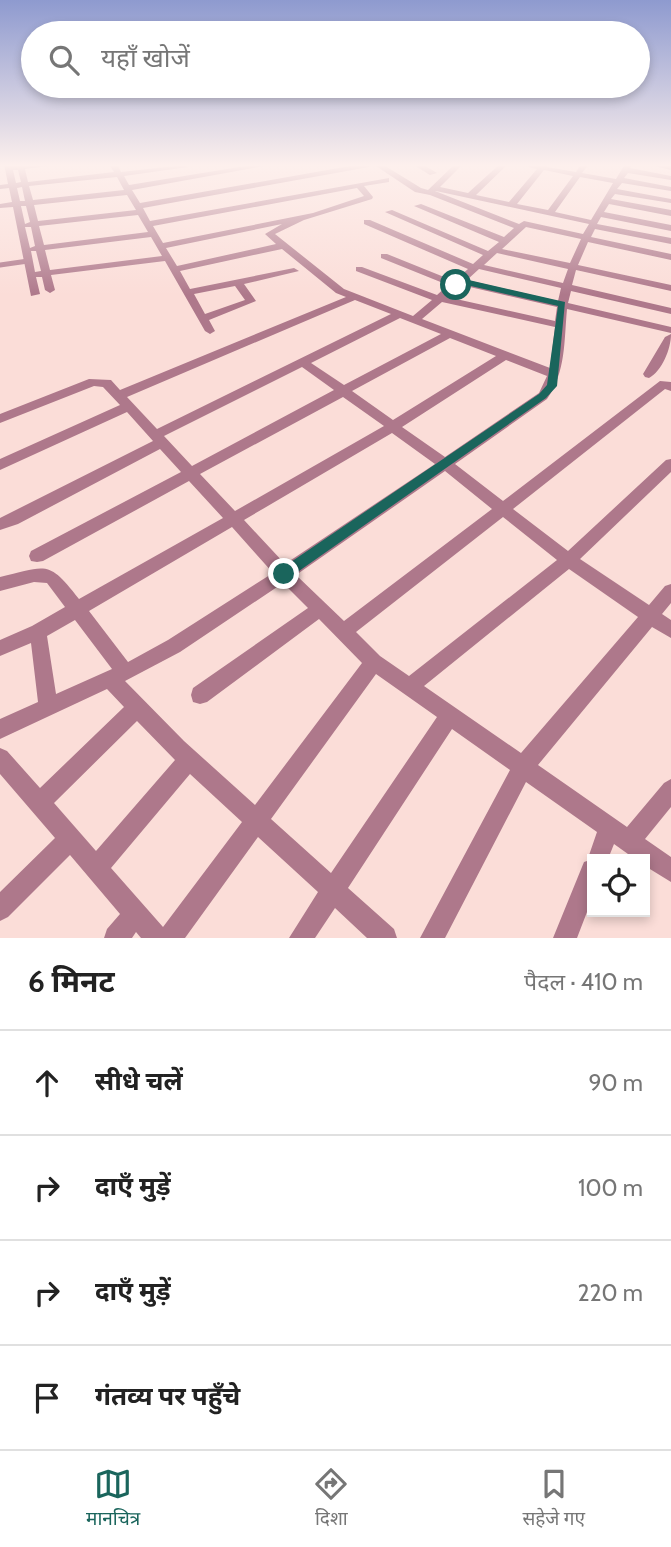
<!DOCTYPE html>
<html lang="hi">
<meta charset="utf-8">
<style>
body{margin:0;font-family:Cabin,"Noto Sans Devanagari",sans-serif;background:#f2f2f2;color:#222}
.controls{position:absolute;right:21px;bottom:21px;display:grid;overflow:hidden;border-radius:0px;box-shadow:0 4px 10px #0003}
.controls button{width:63px;height:63px;display:grid;place-items:center;padding:0;border:0;border-bottom:2px solid #e0e0e0;background:#fff;color:#222;font:35px sans-serif}
.stop{position:absolute;width:21px;height:21px;margin:-16px;border:5px solid #1a655c;border-radius:50%;background:#fff}
.stop.end{background:#1a655c;border-color:#fff;box-shadow:0 2px 7px #0008}
.list{margin:0;padding:0;list-style:none}
h2{display:flex;justify-content:space-between;align-items:center;height:91px;margin:0;padding:0 28px;font-size:30px}
h2 small{font-size:23px;font-weight:400;color:#767676}
.list li{display:grid;grid-template-columns:46px 1fr auto;gap:21px;align-items:center;box-sizing:border-box;height:105px;padding:0 28px;border-top:2px solid #e0e0e0}
.list b{display:block;font-size:26px;white-space:nowrap}
.list em{font-size:23px;font-style:normal;color:#767676}
.icon{flex:none;width:38px;height:38px;fill:none;stroke:currentColor;stroke-width:2;stroke-linecap:round;stroke-linejoin:round}
.map{position:relative;flex:none;width:671px;height:938px;overflow:hidden}
.search{position:absolute;background:#fff;box-shadow:0 4px 10px #0003;left:21px;right:21px;top:21px;height:77px;display:flex;align-items:center;gap:18px;box-sizing:border-box;padding:0 24px;border-radius:38px;color:#767676;font-size:26px}
.sheet{height:511px;background:#fff}
nav{display:flex;justify-content:space-around;align-items:center;box-sizing:border-box;height:98px;border-top:2px solid #e0e0e0;background:#fff;font-size:19px;color:#767676}
nav a{display:grid;justify-items:center;gap:4px}
nav .on{color:#1a655c}
.map>svg:first-child{display:block}
.lines{fill:none;stroke-linecap:round;stroke-linejoin:round}
.service{stroke:#ae788b;stroke-width:5}
.minor{fill:#ae788b;fill-rule:evenodd}
.route{fill:#1a655c}
</style>
<div class="map">
<svg width="671" height="938" viewBox="0 0 671 938">
<rect width="100%" height="100%" fill="#fbddd8"/>
<g class="lines">
<!-- service -->
<path class="service" d="M0 265 28 261"/>
<!-- minor -->
<path class="minor" d="M4 164H12V166L16 164H62L25 169 28 182 114 172 109 164H117L121 172 184 165 188 167 124 176 129 185 257 164H275L132 190 140 203 361 164H372L369 167 143 208 150 221 389 178V182L364 186 373 197 372 199 304 220 275 234 344 289 413 316 432 300 356 271V267H362L437 295 448 285 381 258V254H387L454 281 468 269 364 224V220H370L473 264 483 255 385 212 392 210 488 251 499 242 414 206 421 204 504 237 514 228 430 195 415 192 373 164H382L421 188 428 190 455 164H463L440 187 468 193 500 164H508L476 195 509 202 537 169 517 164H549L547 167 576 172 581 164H589L582 173 616 179 625 164H633L630 168 671 176V180L628 173 624 178 671 187V191L622 183 617 189 671 199V203L615 194 611 199 671 210V216L609 204 604 212 671 225V231L601 217 597 224 671 238V244L595 229 591 237 671 254V260L588 242 578 265 671 285V291L576 270 572 285 671 308V314L571 291 568 303 671 327V333L567 309C564 341 566 372 547 399L455 464 503 501 660 381 671 382V391L665 389 513 509 568 551 666 460 671 459V472L580 559 649 605 665 586 671 584V603L662 614 671 620V638L652 627 538 765 627 827 664 783 671 779V807L645 839 671 857V882L645 866V859H635L614 844 608 859H592V899L577 938H553L584 862 587 861 597 832 526 782 445 938H420L510 770 452 729 348 888 394 929 397 938H367L335 908 315 938H289L318 892 258 837 185 938H141L136 932 132 938H104L107 929 120 914 70 855 8 917 0 921V892L55 838 0 774V748L7 751 40 788 124 707 107 689 0 739V719L38 702 31 643 0 656V640L32 626 65 607 47 583 34 582 0 591V577C47 566 48 559 79 599L223 518 189 481 43 561 37 562 31 561 29 556 31 551 181 472 160 449 18 524 0 530V518L153 441 127 412 0 470V459L120 405 103 387 94 386 0 423V414L89 379 111 380 120 390 346 297 336 293 282 249 180 271 190 289 294 268 299 271 244 284 256 301 209 320 215 331 210 334 205 331 165 261 51 275 55 290 50 293 45 290 42 277H36L40 294 31 296 13 207 0 208V204L12 202 9 188 0 189V185L8 184ZM13 170H18L21 182 16 183ZM544 170 573 176 548 210 517 204ZM117 177 124 190 33 200 29 186ZM580 177 613 183 591 220 555 212ZM22 187 25 201H20L17 188ZM357 188 364 196 313 213 163 243 153 226ZM435 191H436L589 224 583 234 524 221 519 224ZM127 195 136 210 38 221 34 205ZM21 206H26L30 222 25 224ZM138 215 148 232 44 245 39 226ZM282 224 265 234 276 244 177 266 166 248ZM25 227H31L35 246 30 248ZM526 227 581 239 570 263 502 249ZM151 237 162 256 50 270 45 250ZM31 251H36L41 271 35 272ZM497 253 568 269 563 283 484 265ZM479 269 561 288 558 301 467 280ZM461 285 557 307 555 321 447 297ZM235 286 245 300 205 314 194 294ZM355 300 391 314 157 429 127 397ZM442 302 555 327 550 368 422 319ZM400 318 441 334 344 385 311 363ZM450 338 496 356 393 420 352 391ZM506 360 547 376 539 393 445 457 402 427ZM302 367 334 390 192 466 164 436ZM343 397 384 426 235 511 200 474ZM392 433 435 464 285 564 244 520ZM445 471 492 509 344 621 296 575ZM503 517 557 560 409 676 380 656 356 632ZM232 527 273 573 168 640 128 662 89 611ZM569 569 638 617 521 753 424 686ZM283 583 308 608 193 688 191 695 193 702 200 704 207 702 319 619 362 663 255 805 184 741 125 681 180 652ZM75 620 112 669 56 694 47 636ZM376 674 437 717 331 873 271 819ZM137 721 175 760 96 851 54 803ZM190 774 242 822 163 927 111 868Z
M412 164H422L437 173 430 175Z
M646 164 671 166V170Z
M671 334C671 349 662 371 649 378L645 377 643 374 665 337Z"/>
</g>
<!-- sky -->
<linearGradient id="sky" x2="0" y2="1"><stop stop-color="#8e9acf"/><stop offset="0.56" stop-color="#fdf0ed"/><stop offset="1" stop-color="#fdf0ed" stop-opacity="0"/></linearGradient>
<rect width="671" height="295" fill="url(#sky)"/>
<!-- route -->
<path class="route" d="M460 278 565 302 557 386 546 398 289 578H279V570L539 394 547 385 558 306 462 284 453 286V283Z"/>
</svg>
<div class="controls">
<button><svg class="icon" aria-label="locate" viewBox="0 0 24 24"><circle cx="12" cy="12" r="6"/><path d="M12 2v4M12 18v4M2 12h4M18 12h4"/></svg></button>
</div>
<div class="stop" style="left:456px;top:285px"></div>
<div class="stop end" style="left:284px;top:574px"></div>
<div class="search"><svg class="icon" aria-label="search" viewBox="0 0 24 24"><circle cx="10" cy="10" r="6"/><path d="M15 15l6 6"/></svg>यहाँ खोजें</div>
</div>
<section class="sheet">
<h2>6 मिनट<small>पैदल · 410 m</small></h2>
<ul class="list">
<li><svg class="icon" aria-label="ahead" viewBox="0 0 24 24"><path d="M12 20V5M6 11l6-6 6 6"/></svg><div><b>सीधे चलें</b></div><em>90 m</em></li>
<li><svg class="icon" aria-label="right" viewBox="0 0 24 24"><path d="M7 20v-9h11M14 6l5 5-5 5"/></svg><div><b>दाएँ मुड़ें</b></div><em>100 m</em></li>
<li><svg class="icon" aria-label="right" viewBox="0 0 24 24"><path d="M7 20v-9h11M14 6l5 5-5 5"/></svg><div><b>दाएँ मुड़ें</b></div><em>220 m</em></li>
<li><svg class="icon" aria-label="arrive" viewBox="0 0 24 24"><path d="M6 21V4h12l-3 4 3 4H6"/></svg><div><b>गंतव्य पर पहुँचे</b></div></li>
</ul>
</section>
<nav>
<a class="on"><svg class="icon" aria-label="map" viewBox="0 0 24 24"><path d="M3 6l6-2 6 2 6-2v14l-6 2-6-2-6 2zM9 4v14M15 6v14"/></svg>मानचित्र</a>
<a><svg class="icon" aria-label="directions" viewBox="0 0 24 24"><path d="M12 3l9 9-9 9-9-9zM9 14v-3h6M13 9l2 2-2 2"/></svg>दिशा</a>
<a><svg class="icon" aria-label="saved" viewBox="0 0 24 24"><path d="M7 4h10v16l-5-4-5 4z"/></svg>सहेजे गए</a>
</nav>
